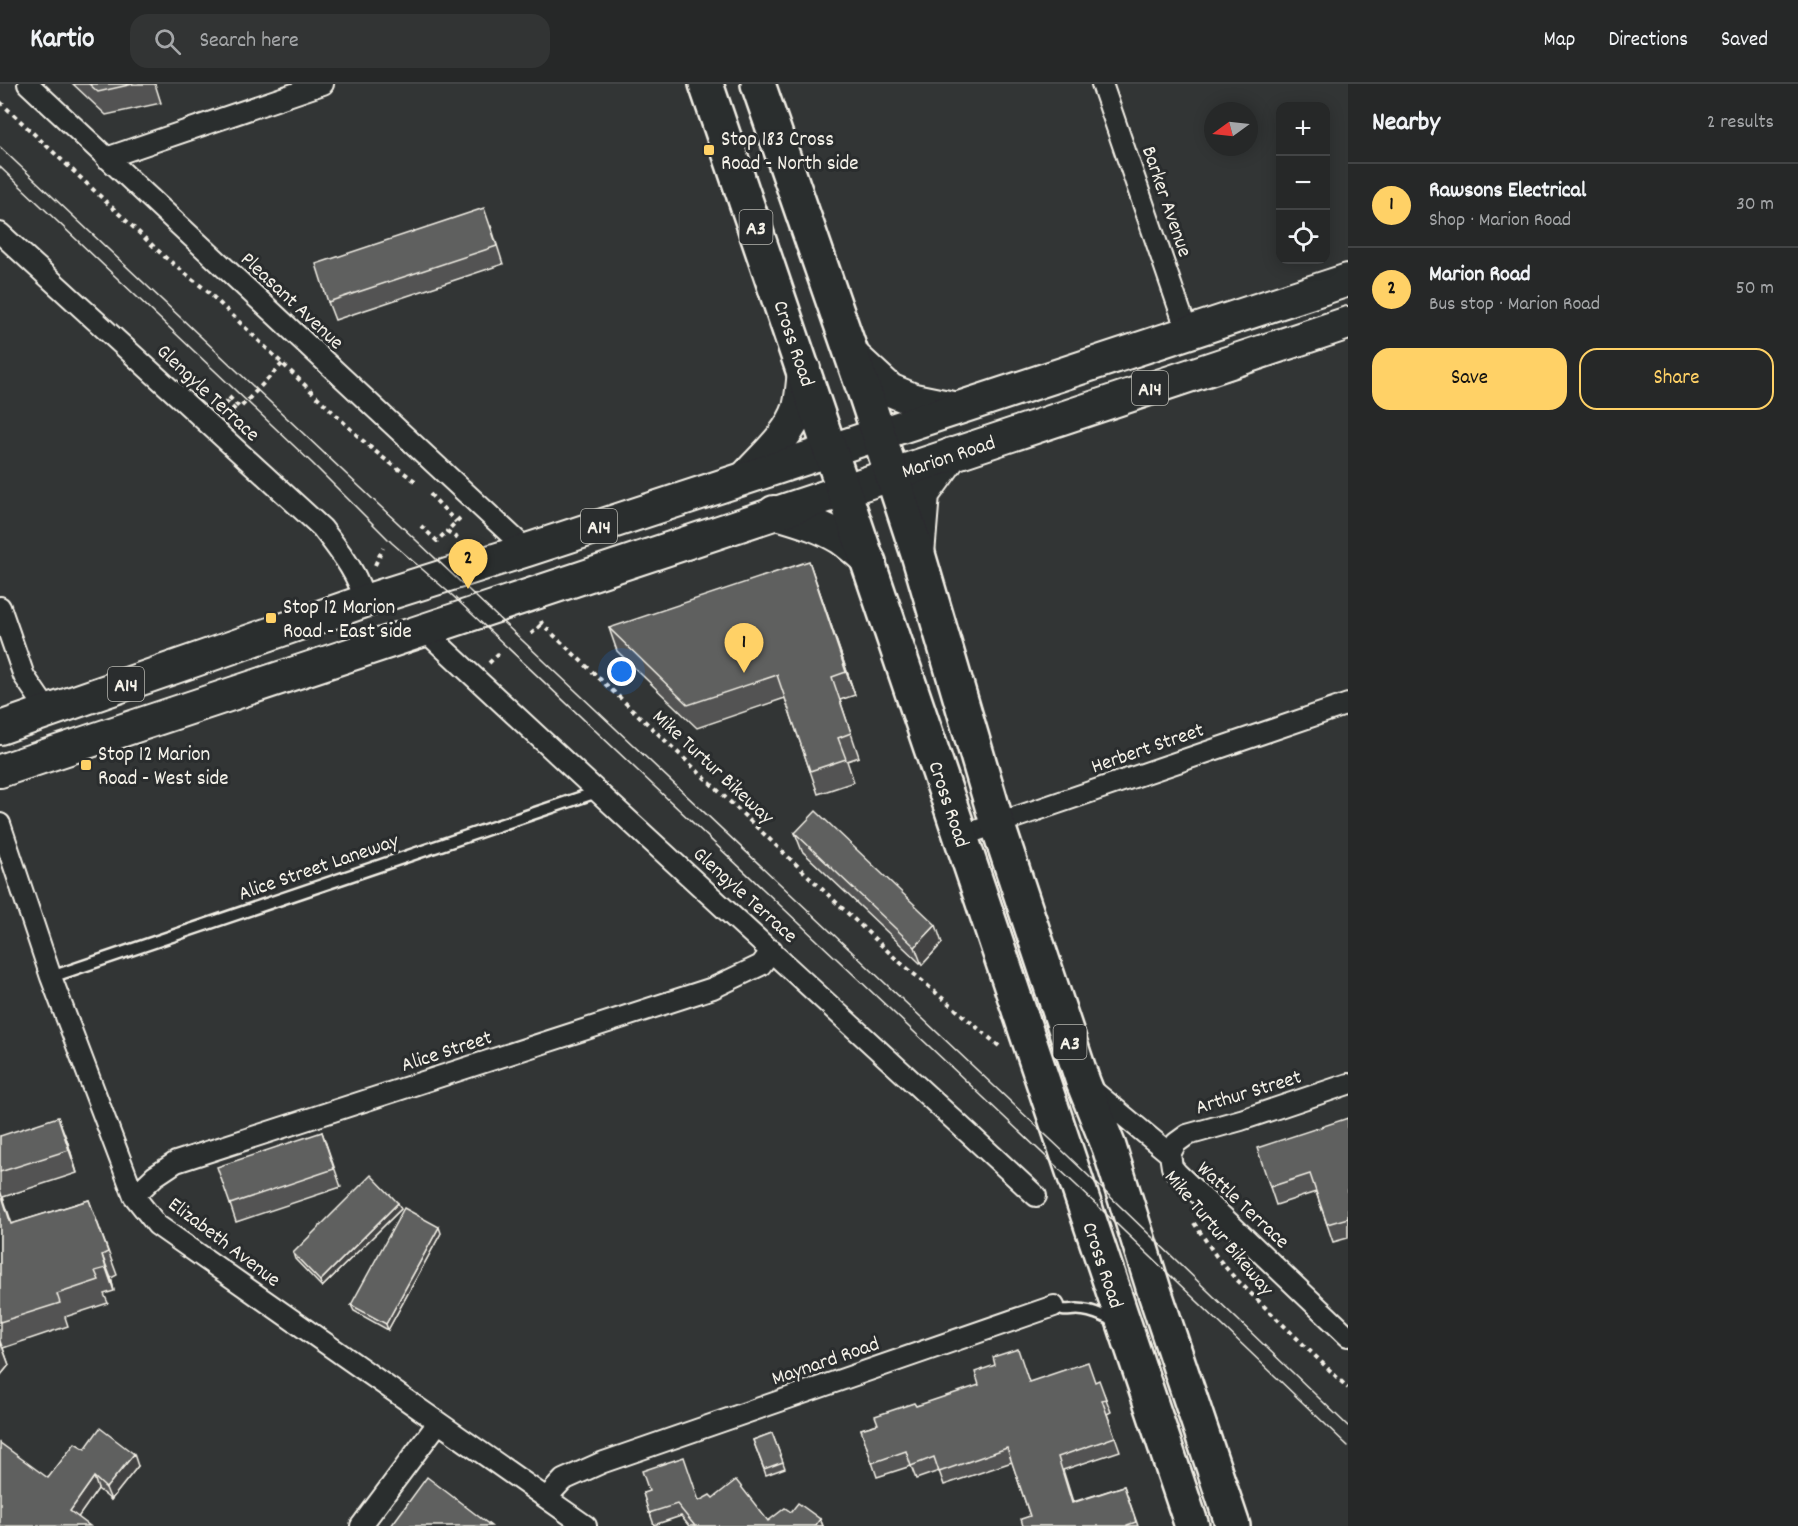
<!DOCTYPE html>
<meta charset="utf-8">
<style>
body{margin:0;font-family:Dekko,sans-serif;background:#323434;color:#f1f3f6}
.controls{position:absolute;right:18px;top:18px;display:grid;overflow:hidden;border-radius:12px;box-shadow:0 3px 15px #0003}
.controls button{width:54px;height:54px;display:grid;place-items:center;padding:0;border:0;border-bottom:2px solid #424445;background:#262828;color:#f1f3f6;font:30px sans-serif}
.compass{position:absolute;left:1204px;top:18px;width:54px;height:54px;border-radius:50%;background:#262828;box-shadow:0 3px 15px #0003;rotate:255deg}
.you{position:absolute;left:622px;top:588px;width:21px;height:21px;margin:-15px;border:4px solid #fff;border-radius:50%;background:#1a73e8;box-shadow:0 0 0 9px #1a73e833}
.badge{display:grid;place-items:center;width:39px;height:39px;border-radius:50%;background:#ffd166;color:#111;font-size:20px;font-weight:700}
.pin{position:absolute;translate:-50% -50px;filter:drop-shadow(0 2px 3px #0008)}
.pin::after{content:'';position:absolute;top:32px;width:21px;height:18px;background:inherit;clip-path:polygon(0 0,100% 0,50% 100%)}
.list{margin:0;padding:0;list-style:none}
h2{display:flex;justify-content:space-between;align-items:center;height:78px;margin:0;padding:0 24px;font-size:26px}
h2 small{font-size:20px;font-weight:400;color:#a4a6a8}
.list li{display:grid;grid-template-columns:39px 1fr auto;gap:18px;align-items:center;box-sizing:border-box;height:84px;padding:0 24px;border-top:2px solid #424445}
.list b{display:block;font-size:22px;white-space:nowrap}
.list p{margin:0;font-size:20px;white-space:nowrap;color:#a4a6a8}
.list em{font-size:20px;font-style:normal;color:#a4a6a8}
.actions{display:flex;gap:12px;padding:18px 24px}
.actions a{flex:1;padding:14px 0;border:2px solid #ffd166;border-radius:18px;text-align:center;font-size:21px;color:#ffd166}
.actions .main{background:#ffd166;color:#111}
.icon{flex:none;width:33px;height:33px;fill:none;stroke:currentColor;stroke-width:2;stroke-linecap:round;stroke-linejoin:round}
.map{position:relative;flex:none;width:1348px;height:1442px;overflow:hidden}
header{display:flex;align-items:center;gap:36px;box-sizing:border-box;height:84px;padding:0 30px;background:#262828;border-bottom:2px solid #424445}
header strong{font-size:28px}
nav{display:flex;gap:33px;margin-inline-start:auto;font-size:21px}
.search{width:420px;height:54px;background:#323434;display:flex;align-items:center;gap:15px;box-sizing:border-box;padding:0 21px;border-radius:18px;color:#a4a6a8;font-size:22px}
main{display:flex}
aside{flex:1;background:#262828}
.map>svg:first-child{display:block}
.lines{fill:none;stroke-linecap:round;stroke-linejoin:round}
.service-casing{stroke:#f4f1e8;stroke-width:15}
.minor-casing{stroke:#f4f1e8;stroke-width:24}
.primary-casing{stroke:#f4f1e8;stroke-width:36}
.trunk-casing{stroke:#f4f1e8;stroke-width:38}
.path{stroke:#f4f1e8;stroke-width:4;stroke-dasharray:4.5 4.5;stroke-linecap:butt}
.service{stroke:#2a2d2e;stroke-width:10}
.minor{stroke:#2a2d2e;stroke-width:20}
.primary{stroke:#2a2d2e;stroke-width:32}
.trunk{stroke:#2a2d2e;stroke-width:33}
.tram{stroke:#f4f1e8;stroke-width:1.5}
.wall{fill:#525352;stroke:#f4f1e8;stroke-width:1.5}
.shaded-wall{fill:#424342;stroke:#f4f1e8;stroke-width:1.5}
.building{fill:#5f605f;stroke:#f4f1e8;stroke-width:1.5}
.poi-dot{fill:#ffd166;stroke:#2a2d2e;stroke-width:2}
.labels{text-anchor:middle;stroke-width:6;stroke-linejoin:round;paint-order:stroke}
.shield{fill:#2a2d2e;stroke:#b7b6b0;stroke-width:1.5}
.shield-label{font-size:20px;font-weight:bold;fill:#f4f1e8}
.poi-label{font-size:21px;fill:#f4f1e8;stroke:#2a2d2e;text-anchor:start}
.street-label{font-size:21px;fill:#f4f1e8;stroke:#2a2d2e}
</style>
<header>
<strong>Kartio</strong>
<div class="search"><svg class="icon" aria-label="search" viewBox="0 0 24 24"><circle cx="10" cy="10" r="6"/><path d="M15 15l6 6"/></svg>Search here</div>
<nav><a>Map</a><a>Directions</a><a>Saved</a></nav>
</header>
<main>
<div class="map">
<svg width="1348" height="1442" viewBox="0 0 1348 1442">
<rect width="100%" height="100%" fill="#323535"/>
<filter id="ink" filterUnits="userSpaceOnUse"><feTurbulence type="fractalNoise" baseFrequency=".0167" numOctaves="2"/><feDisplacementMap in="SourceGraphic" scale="12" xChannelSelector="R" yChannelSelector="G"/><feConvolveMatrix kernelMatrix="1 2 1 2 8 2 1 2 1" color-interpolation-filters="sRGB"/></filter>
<g filter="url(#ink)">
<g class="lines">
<!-- service casing -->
<g class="service-casing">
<path id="service" d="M51 893 597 708
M1054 1222C1065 1230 1070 1224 1083 1226 1095 1227 1106 1233 1116 1238"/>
</g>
<!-- minor casing -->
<g class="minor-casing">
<path id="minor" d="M28 0 527 466
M1102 0 1188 250
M106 74 323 0
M0 149 322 444C340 468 357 488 365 517
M0 523 24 592 48 627
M423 545C626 736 832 922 1036 1112
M0 740 51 893 134 1112 157 1141 586 1442
M961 752 1348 620
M1090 1004 1170 1070 1172 1083 1177 1089 1348 1252
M1170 1070 1176 1059 1187 1051 1241 1036 1348 1000
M134 1112 155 1092 176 1078 713 904 761 881 772 866
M547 1413 563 1396 601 1379 1054 1222
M361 1442 438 1339"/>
</g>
<!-- primary casing -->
<g class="primary-casing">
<g id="primary">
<path d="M852 271 890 306 914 316 953 324"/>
<path d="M747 392C765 372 790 351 799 324 802 312 803 298 804 285"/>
<path d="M774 428C797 435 820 441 841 454 851 461 861 470 870 478"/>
<path d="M918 470 923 410 952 370"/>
<path d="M0 644 365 517 527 466 1348 196"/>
<path id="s1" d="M0 687 1348 239"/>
</g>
</g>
<!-- trunk casing -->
<g class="trunk-casing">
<g id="trunk">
<path id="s2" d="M706 0C872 479 1029 962 1192 1442"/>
<path d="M758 0 866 312 918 470 997 739 1083 998 1109 1063 1154 1206 1233 1442"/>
</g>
</g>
<!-- path -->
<path class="path" d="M0 18 166 174 206 206 362 356 382 373 418 399
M232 332 237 328 226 317 229 313 240 324 282 280
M430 410 456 438
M460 434 447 447 461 457
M421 442 437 457 447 447
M375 481 383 464
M541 537 542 540 895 874 999 962
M531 550 542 540
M489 579 500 568
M1194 1139 1216 1172 1233 1192 1348 1304"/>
<!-- service -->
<use href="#service" class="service"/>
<!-- minor -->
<use href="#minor" class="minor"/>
<!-- primary -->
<use href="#primary" class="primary"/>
<!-- trunk -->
<use href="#trunk" class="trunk"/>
<!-- tram -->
<path class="tram" d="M0 63 1067 1071 1348 1342
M0 83 312 379 392 459 453 512 1076 1101 1348 1362"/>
</g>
<!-- wall -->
<path class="wall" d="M73 0H155L161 19 106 31Z
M491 142 503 180 335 236 328 218Z
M817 500 855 611 840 616 859 673 847 677 854 698 818 710 785 614 697 644 617 567 609 544Z
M795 749 942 859 922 881 802 767Z
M1348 1034V1154L1333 1158 1316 1108 1276 1121 1270 1103Z
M322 1048 341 1103 236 1138 230 1120Z
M0 1052 67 1056 77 1089 3 1113 12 1140 89 1116 117 1191 111 1194 114 1207 104 1210 108 1219 65 1233 68 1242 3 1264 9 1281 0 1292Z
M401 1125 322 1203 295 1175 293 1169Z
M441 1149 388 1246 354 1227 351 1221Z
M1030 1298H1095L1104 1310 1111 1328 1107 1330 1120 1367 1063 1386 1073 1418 1124 1402 1138 1442H1023L1030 1432 1012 1378 944 1401 939 1387 916 1395 911 1382 877 1393 861 1345 878 1340 916 1322Z
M772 1349 785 1384 766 1391 753 1356Z
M85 1365 138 1382 111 1416 98 1405 78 1433 0 1442 48 1394Z
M643 1409 700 1417 713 1414 768 1437 791 1428 820 1435 823 1442H689L681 1432 654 1441Z"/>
<!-- shaded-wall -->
<path class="shaded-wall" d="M809 477 817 500 855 611 846 588Z
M936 841 942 859 922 881 915 863Z
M58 1033 67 1056 77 1089 69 1066Z
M398 1119 401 1125 322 1203 320 1197Z
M439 1143 441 1149 388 1246 386 1240Z
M102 1171 111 1194 114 1207 106 1184Z
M0 1257 9 1281 0 1292Z
M134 1370 138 1382 111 1416 106 1404Z
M94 1393 98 1405 74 1439 70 1427Z
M820 1435 823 1442H815Z"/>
<!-- building -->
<path class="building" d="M89 0H133L98 8Z
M484 124 497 162 328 218 316 180Z
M809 477 846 588 832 593 851 649 838 654 846 675 810 687 777 591 688 621 609 544Z
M816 727 936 841 915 863 795 749Z
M58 1033 69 1066 0 1088V1052Z
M1348 1034V1134L1327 1140 1310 1090 1270 1103 1257 1064Z
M322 1048 334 1085 230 1120 217 1083Z
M371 1091 398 1119 320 1197 293 1169Z
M0 1106 11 1140 89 1116 108 1168 102 1171 106 1184 95 1187 99 1196 57 1210 60 1219 0 1238Z
M404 1124 439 1143 386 1240 351 1221Z
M1018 1265 1029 1298 1088 1278 1095 1298 1099 1296 1106 1315 1102 1316 1115 1353 1058 1373 1072 1419 1124 1402 1136 1438 1127 1441V1442H1023L1021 1435 1030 1432 1007 1364 939 1388 934 1373 911 1382 906 1367 872 1379 861 1345 878 1340 875 1332 914 1319 916 1322 979 1301 975 1288 995 1281 993 1273Z
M100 1344 134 1370 106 1404 94 1393 70 1427 90 1442H0V1359L48 1394 75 1359 85 1365Z
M772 1349 783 1378 764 1385 753 1356Z
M684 1373 699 1417 710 1411 713 1414 736 1396 768 1437 785 1424 791 1428 798 1419 820 1435 815 1442H695L677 1420 649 1429 643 1409 649 1407 642 1387Z
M427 1393 491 1442H391Z"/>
</g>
<!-- markers -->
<g class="poi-dot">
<rect x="703" y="60" width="12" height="12" rx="3"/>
<rect x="265" y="528" width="12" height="12" rx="3"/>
<rect x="80" y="675" width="12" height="12" rx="3"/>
</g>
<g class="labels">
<!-- shield labels -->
<g class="shield">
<rect x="739.5" y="126" width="33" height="34" rx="4.5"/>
<rect x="1132" y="287" width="36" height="34" rx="4.5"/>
<rect x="581" y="425" width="36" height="34" rx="4.5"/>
<rect x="108" y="583" width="36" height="34" rx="4.5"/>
<rect x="1053.5" y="941" width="33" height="34" rx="4.5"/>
</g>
<g class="shield-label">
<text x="756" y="150">A3</text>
<text x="1150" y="311">A14</text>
<text x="599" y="449">A14</text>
<text x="126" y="607">A14</text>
<text x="1070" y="965">A3</text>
</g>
<!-- poi labels -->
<g class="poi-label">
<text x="721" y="61">Stop 183 Cross<tspan x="721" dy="24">Road - North side</tspan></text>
<text x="283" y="529">Stop 12 Marion<tspan x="283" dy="24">Road - East side</tspan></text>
<text x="98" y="676">Stop 12 Marion<tspan x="98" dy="24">Road - West side</tspan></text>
</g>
<!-- street labels -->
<g class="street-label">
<text transform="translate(1168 117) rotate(71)" y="7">Barker Avenue</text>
<text transform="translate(293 216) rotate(43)" y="7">Pleasant Avenue</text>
<text dy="7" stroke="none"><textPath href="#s2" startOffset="274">Cross Road</textPath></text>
<text transform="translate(209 308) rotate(43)" y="7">Glengyle Terrace</text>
<text dy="7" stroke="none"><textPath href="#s1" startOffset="999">Marion Road</textPath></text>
<text transform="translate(1147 663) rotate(-19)" y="7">Herbert Street</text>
<text transform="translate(714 682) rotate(43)" y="7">Mike Turtur Bikeway</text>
<text dy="7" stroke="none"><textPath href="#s2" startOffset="760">Cross Road</textPath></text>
<text transform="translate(318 782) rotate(-19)" y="7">Alice Street Laneway</text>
<text transform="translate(746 810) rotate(42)" y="7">Glengyle Terrace</text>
<text transform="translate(446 966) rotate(-18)" y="7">Alice Street</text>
<text transform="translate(1248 1007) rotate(-17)" y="7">Arthur Street</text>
<text transform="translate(1244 1120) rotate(43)" y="7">Wattle Terrace</text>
<text transform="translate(1220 1148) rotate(50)" y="7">Mike Turtur Bikeway</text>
<text transform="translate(225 1157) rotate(37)" y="7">Elizabeth Avenue</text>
<text dy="7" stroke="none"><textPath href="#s2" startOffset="1246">Cross Road</textPath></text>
<text transform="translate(825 1276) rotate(-19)" y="7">Maynard Road</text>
</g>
</g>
</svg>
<div class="controls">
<button>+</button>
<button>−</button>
<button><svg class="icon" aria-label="locate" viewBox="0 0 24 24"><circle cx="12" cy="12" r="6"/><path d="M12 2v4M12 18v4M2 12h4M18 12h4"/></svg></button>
</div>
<svg class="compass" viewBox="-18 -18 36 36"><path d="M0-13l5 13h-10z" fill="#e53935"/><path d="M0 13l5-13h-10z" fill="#a4a6a8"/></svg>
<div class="you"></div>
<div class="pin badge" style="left:744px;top:589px">1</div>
<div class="pin badge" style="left:468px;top:505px">2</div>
</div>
<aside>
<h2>Nearby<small>2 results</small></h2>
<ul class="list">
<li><span class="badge">1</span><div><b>Rawsons Electrical</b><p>Shop · Marion Road</p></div><em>30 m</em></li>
<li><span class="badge">2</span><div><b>Marion Road</b><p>Bus stop · Marion Road</p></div><em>50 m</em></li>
</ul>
<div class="actions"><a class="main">Save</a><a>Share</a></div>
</aside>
</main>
